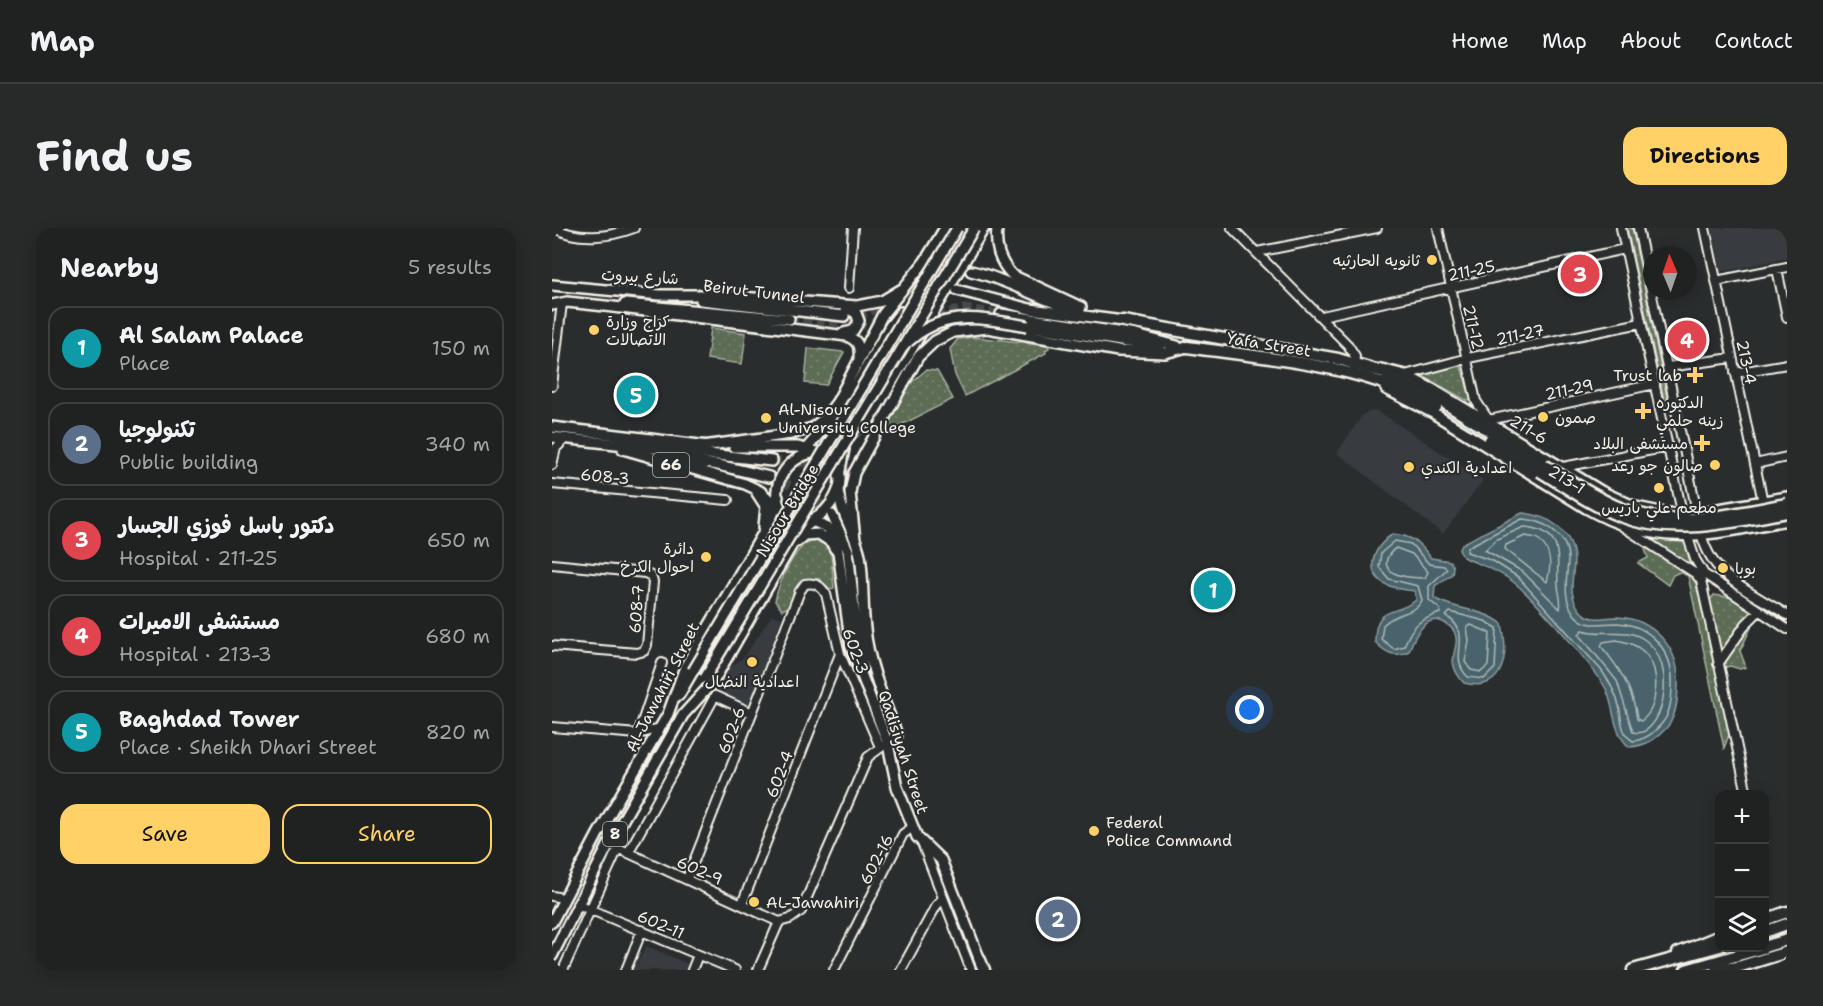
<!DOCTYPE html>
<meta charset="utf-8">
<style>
body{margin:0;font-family:"Shantell Sans","Playpen Sans Arabic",sans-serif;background:#282a2a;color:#f1f3f6}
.controls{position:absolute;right:18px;bottom:18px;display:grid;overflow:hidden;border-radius:12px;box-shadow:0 3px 15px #0003}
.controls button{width:54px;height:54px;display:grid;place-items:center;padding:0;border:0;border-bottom:2px solid #3d3f40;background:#202222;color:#f1f3f6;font:30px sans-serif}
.compass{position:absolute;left:1091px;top:18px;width:54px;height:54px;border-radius:50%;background:#202222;box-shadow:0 3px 15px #0003;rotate:358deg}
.you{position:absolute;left:698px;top:482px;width:21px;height:21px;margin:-15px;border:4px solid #fff;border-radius:50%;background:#1a73e8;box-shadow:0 0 0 9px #1a73e833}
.badge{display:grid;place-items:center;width:39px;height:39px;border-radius:50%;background:#ffd166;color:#fff;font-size:20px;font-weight:700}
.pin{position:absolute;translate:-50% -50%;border:3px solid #fff;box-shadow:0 2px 6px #0006}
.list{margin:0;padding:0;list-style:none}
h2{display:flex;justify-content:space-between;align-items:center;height:78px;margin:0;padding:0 24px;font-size:26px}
h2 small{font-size:20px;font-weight:400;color:#a2a4a5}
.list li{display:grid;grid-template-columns:39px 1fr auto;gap:18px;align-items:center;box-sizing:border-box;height:84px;margin:0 12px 12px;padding:0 12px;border:2px solid #3d3f40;border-radius:18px}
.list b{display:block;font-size:22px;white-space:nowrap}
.list p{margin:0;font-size:20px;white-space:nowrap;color:#a2a4a5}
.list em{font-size:20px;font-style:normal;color:#a2a4a5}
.actions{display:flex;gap:12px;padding:18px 24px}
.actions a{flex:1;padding:14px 0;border:2px solid #ffd166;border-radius:18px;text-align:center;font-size:21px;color:#ffd166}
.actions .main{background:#ffd166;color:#111}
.icon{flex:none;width:33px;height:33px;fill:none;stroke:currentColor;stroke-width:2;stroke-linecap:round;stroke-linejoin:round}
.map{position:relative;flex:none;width:1235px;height:742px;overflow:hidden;border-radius:18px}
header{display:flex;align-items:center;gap:36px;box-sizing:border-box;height:84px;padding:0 30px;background:#202222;border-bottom:2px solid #3d3f40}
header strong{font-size:28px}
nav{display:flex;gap:33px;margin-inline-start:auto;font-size:21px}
.intro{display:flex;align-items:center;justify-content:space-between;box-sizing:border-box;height:144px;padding:0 36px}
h1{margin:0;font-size:42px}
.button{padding:15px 27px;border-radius:18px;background:#ffd166;color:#111;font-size:21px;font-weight:700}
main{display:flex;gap:36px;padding:0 36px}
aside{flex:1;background:#202222;border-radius:18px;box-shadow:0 3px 15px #0003}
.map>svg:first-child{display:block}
.built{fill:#383a40}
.grass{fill:url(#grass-dots);stroke:#a8ae9e;stroke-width:1.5}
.water{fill:#48646c;stroke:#8d9c9e;stroke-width:1.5}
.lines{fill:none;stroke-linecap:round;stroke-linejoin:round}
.shore{stroke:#afb9b6;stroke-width:1.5}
.major-tunnel{stroke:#484a4a;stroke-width:9;stroke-dasharray:9 4.5;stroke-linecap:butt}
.minor-casing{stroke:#f4f1e8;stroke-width:12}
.major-casing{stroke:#f4f1e8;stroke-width:14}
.highway-casing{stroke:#f4f1e8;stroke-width:15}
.minor{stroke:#2a2d2e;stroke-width:8}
.major{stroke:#2a2d2e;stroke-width:9}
.highway{stroke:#2a2d2e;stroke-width:10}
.major-bridge-casing{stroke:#f4f1e8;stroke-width:14;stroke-linecap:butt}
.highway-bridge-casing{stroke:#f4f1e8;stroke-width:15;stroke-linecap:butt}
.major-bridge{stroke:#2a2d2e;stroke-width:9}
.highway-bridge{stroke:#2a2d2e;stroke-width:10}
.poi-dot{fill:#ffd166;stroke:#2a2d2e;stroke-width:2}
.labels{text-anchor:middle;stroke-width:4.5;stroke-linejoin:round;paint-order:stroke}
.shield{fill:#2a2d2e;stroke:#b7b6b0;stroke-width:1.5}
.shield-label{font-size:15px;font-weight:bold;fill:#f4f1e8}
.poi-label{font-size:16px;fill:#f4f1e8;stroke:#2a2d2e;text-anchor:start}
.street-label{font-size:16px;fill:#f4f1e8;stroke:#2a2d2e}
</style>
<header>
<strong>Map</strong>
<nav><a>Home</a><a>Map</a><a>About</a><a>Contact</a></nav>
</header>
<div class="intro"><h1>Find us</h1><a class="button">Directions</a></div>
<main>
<aside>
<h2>Nearby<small>5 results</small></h2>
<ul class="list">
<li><span class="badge" style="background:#0f9aa8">1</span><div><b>Al Salam Palace</b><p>Place</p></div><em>150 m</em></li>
<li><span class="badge" style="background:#5c6f8a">2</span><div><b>تكنولوجيا</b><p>Public building</p></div><em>340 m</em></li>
<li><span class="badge" style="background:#e0444e">3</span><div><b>دكتور باسل فوزي الجسار</b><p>Hospital · 211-25</p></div><em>650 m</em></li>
<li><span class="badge" style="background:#e0444e">4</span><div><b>مستشفى الاميرات</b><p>Hospital · 213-3</p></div><em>680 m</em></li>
<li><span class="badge" style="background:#0f9aa8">5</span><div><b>Baghdad Tower</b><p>Place · Sheikh Dhari Street</p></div><em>820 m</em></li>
</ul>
<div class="actions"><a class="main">Save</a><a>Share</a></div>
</aside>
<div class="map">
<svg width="1235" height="742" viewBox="0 0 1235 742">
<defs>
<pattern id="grass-dots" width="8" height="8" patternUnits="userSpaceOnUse" patternTransform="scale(1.5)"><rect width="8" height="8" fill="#5b6c55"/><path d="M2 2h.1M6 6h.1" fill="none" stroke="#73816d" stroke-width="1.8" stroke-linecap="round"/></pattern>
</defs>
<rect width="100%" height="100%" fill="#2a2d2e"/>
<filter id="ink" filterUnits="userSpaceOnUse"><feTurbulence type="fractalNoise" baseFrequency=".0167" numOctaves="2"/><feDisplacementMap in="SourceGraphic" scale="12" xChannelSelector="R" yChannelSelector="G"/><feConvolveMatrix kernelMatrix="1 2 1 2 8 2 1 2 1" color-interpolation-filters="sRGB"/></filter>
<g filter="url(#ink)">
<!-- built -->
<path class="built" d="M1160 0H1235V30L1169 44Z
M824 182 931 252 891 306 785 225 811 186Z
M220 387 230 390 197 477 161 463 171 444 192 429Z
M95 718 136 736 134 742H81Z"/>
<!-- grass -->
<path class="grass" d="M1075 0H1080L1117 180 1114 179Z
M159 100 194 105 190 136 155 131Z
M421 109 496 117 497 120 493 122 494 125 413 168 403 147 398 121 406 111Z
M256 120 292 124 274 157 253 155Z
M901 138H909L919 172 916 173 867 146Z
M374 142 385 143 401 171 333 205 330 202 354 159Z
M1084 306 1103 311H1130L1134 315 1140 339Z
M261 311 271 313 279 326 282 360 278 361 267 351C248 347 244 363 239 378L230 382 223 373C226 356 244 316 261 311Z
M1099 320 1142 348 1146 354 1178 504 1172 520 1136 348 1128 344 1121 347 1116 357 1086 335 1096 330 1093 321Z
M1162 367 1181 370 1205 387 1188 423 1194 439 1188 441 1178 438 1171 440 1157 373Z"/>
<!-- water -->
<path class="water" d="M970 285C996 287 1021 302 1022 332 1022 349 1015 365 1027 381 1037 395 1049 389 1064 389 1100 390 1127 419 1126 454 1126 469 1125 486 1116 498 1105 511 1094 518 1077 519 1060 503 1063 481 1054 461 1044 441 978 366 960 353 944 341 928 337 911 329L907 322 910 316Z
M841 306C861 308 868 315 879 330L898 333 901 339 900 346 883 358 882 370C903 383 932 380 950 396 957 428 952 465 912 455 889 429 911 422 902 403 899 399 895 396 891 394 873 386 862 409 857 423 842 430 834 425 823 414 822 376 845 388 864 372L863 363C854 362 844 361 835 357 810 345 822 317 841 306Z"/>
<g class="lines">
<!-- shore -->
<path class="shore" d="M970 291C992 292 1017 307 1016 333 1015 351 1010 369 1022 386 1034 401 1048 395 1064 395 1098 396 1121 423 1120 455 1120 468 1119 484 1111 494 1103 504 1093 512 1081 513 1068 505 1070 491 1067 478 1064 465 1057 454 1050 443L966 349 941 333 915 324 916 319Z
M972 299C1014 302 1004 330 1006 358 1007 366 1010 375 1008 381L971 344 933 322 945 311Z
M973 308 985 310C999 321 1000 338 995 354L953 321 954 317Z
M843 313 859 316 877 336 892 338 895 341 877 358V372L888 381V385C866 393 861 396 852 418L842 421 829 411 831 397C844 383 864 387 870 372L866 358 837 351 827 339 829 325Z
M844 320 860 326 876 344 873 350C862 350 829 349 835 331 837 326 839 323 844 320Z
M898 384 933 393 945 400 943 440 932 451 916 449C894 428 924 407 894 388Z
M919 397 938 405 936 438 929 444 919 442 913 434 917 413 915 399Z
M1031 402C1052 409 1074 398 1093 412 1128 436 1110 513 1081 504L1065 453 1027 406Z
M1064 412C1094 416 1107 436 1103 465 1102 476 1099 486 1089 493L1085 491C1081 461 1068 441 1049 418L1051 414Z"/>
<!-- major-tunnel -->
<path class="major-tunnel" d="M359 75 370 68 388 63
M292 88C339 86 347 56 386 46 396 43 407 43 419 43
M237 91 321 98 348 95 413 81 449 86
M293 218 316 194
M220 233 247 235 271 231
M217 249 256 264 278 285"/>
<!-- minor casing -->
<g class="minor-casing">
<path id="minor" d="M3 0C25 13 59 9 82 0
M680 0 796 117 803 128 802 140
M886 0 924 173 938 194
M1069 0 1131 289
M1086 0 1146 289
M1153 0 1211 274
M705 24 825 0
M1225 41 1235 89
M1164 53 1235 39
M297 60 301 0
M770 88 1073 21
M1116 139 1180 130
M1183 145 1235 136
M853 147 916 130 1089 95
M0 158 10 75
M937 192 1103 156
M1203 236 1235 229
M0 237 4 220 14 210
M1011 239 1116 219
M0 256 176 272
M1070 298 1144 346 1147 344
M1148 301C1158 350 1196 362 1235 387
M1134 303 1143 331 1152 346 1235 401
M0 336 93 345 99 348 101 354 95 417 92 423 85 425 0 418
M1144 346 1149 353 1195 566
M1166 436 1194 396 1207 383
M0 499 86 506 108 500
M86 506 110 435
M370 615 419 742
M57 616 227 694
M76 625 163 468 200 485
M135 651 248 363 253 356C263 354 269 358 274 366L288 426 328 519
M0 668 11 670
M25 676 183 742
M190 676 288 426
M227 694 238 691 249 683 316 529 331 518
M11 742 66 620
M74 742 90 702
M140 742 146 727
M206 742 227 694
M282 742 351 606 361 599
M349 742 384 678 391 670"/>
</g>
<!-- major casing -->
<g class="major-casing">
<path id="major" d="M445 0C443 19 447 33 460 47L529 79
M419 43C457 51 490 74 528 83
M0 57 108 67H162L305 78 330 73 350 61
M405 62 478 81 571 93
M149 72 292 88
M73 76 237 91
M0 77 15 74 53 78 295 108C307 113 308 119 307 131
M449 86 584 107 625 118
M476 98 575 114 609 117
M292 105 301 103 307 93 304 85 293 80
M829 141 853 147 882 162 1049 263 1084 279 1114 285 1138 286 1235 269
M834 161 881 185 1034 280C1108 322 1157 307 1235 292
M316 194 432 0
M0 199 156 218
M0 209 220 233
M151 218 239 206 260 200 273 190 285 174 331 86 373 33 393 0
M182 219H246L272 226
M71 221 193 256 208 263 227 280
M253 222 293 176 338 98 349 84
M268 225C320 241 258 324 230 283 213 258 240 222 268 225Z
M107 228 166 237 217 249
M287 248 292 221
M286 262C288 285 303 304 308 327 312 351 310 376 313 401 317 438 332 472 345 507L336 516
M205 265 214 279 212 299
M280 287 296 322 305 408 311 439
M258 292 276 300 285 316 299 419 336 516 345 559 365 609 389 632 427 730
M303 312 298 264 302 245 366 129 383 113 401 104 435 100 566 123 613 125 635 119
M244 314 252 307 267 306 279 314 283 321
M127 467 141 443
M0 694 46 606 116 486 133 439 220 290 226 269
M0 728 57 616 131 487 161 454 248 303 269 287"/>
</g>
<!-- highway casing -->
<g class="highway-casing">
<path id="highway" d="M571 93 786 131 831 144 883 169 992 237
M635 119C719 131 810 136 884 179
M938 212 988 243
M1212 692 1235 684
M1212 704 1235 696
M1212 719 1235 712
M1126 725 1168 708
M427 730 432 742
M1081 742 1168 718
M1134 742 1211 720
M1164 742 1186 739 1235 724"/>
</g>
<!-- minor -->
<use href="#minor" class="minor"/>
<!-- major -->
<use href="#major" class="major"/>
<!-- highway -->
<use href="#highway" class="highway"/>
<!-- major-bridge casing -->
<g class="major-bridge-casing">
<path id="major-bridge" d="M356 114C392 80 432 91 476 98
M141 443 405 0
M153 450 422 0"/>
</g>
<!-- highway-bridge casing -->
<g class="highway-bridge-casing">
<path id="highway-bridge" d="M992 237C1016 251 1041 269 1068 280 1123 302 1179 286 1235 276
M988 243C1014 259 1039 277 1068 288 1123 309 1179 294 1235 284"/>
</g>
<!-- major-bridge -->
<use href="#major-bridge" class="major-bridge"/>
<!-- highway-bridge -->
<use href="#highway-bridge" class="highway-bridge"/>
</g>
</g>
<!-- markers -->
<g class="poi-dot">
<circle cx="880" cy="32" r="6"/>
<circle cx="42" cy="102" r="6"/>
<path d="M1140 138h6v6h6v6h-6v6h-6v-6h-6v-6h6z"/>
<path d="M1088 174h6v6h6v6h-6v6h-6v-6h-6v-6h6z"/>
<circle cx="991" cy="189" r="6"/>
<circle cx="214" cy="190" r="6"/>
<path d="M1147 206h6v6h6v6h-6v6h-6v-6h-6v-6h6z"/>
<circle cx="1163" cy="237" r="6"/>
<circle cx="857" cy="239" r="6"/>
<circle cx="1107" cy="260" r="6"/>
<circle cx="154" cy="329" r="6"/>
<circle cx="1171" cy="340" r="6"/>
<circle cx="200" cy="434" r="6"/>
<circle cx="542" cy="603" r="6"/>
<circle cx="202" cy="674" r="6"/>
</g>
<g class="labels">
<!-- shield labels -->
<g class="shield">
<rect x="101" y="225" width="36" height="24" rx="4.5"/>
<rect x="51" y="594" width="24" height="24" rx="4.5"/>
</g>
<g class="shield-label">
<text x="119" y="242">66</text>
<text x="63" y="611">8</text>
</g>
<!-- poi labels -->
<g class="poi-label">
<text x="868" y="38" text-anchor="end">ثانويه الحارثيه</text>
<text x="54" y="99">كراج وزارة<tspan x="54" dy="18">الاتصالات</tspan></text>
<text x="1130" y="153" text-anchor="end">Trust lab</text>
<text x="1104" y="180">الدكتوره<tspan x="1104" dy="18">زينه حلمي</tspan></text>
<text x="226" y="187">Al-Nisour<tspan x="226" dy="18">University College</tspan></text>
<text x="1003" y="195">صمون</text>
<text x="1136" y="221" text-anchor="end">مستشفى البلاد</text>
<text x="1151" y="243" text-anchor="end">صالون جو رعد</text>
<text x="869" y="245">اعدادية الكندي</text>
<text x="1107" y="285" text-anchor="middle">مطعم علي باريس</text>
<text x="142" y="326" text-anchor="end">دائرة<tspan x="142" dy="18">احوال الكرخ</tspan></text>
<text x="1183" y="346">بوبا</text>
<text x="200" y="459" text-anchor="middle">اعدادية النضال</text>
<text x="554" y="600">Federal<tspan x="554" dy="18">Police Command</tspan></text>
<text x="214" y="680">AL-Jawahiri</text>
</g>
<!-- street labels -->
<g class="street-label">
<text transform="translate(919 42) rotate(-12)" y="6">211-25</text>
<text transform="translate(88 48) rotate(3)" y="6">شارع بيروت</text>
<text transform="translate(202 63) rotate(7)" y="6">Beirut Tunnel</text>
<text transform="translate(922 99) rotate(77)" y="6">211-12</text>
<text transform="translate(968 106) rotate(-12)" y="6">211-27</text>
<text transform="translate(717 116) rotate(9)" y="6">Yafa Street</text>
<text transform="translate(1195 134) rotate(78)" y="6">213-4</text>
<text transform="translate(1017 161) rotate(-12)" y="6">211-29</text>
<text transform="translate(977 201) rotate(31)" y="6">211-6</text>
<text transform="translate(53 248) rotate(5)" y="6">608-3</text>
<text transform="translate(1015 251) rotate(32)" y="6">213-1</text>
<text transform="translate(235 282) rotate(-59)" y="6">Nisour Bridge</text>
<text transform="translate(84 381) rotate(-86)" y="6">608-7</text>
<text transform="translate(304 423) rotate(70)" y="6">602-3</text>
<text transform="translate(110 459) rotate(-63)" y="6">Al-Jawahiri Street</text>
<text transform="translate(179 502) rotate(-69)" y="6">602-6</text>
<text transform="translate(352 524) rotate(72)" y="6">Qadisiyah Street</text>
<text transform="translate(227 546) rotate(-69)" y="6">602-4</text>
<text transform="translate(324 631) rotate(-63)" y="6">602-16</text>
<text transform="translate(148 642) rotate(24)" y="6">602-9</text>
<text transform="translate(109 696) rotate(23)" y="6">602-11</text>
</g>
</g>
</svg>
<div class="controls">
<button>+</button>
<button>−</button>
<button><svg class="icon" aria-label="layers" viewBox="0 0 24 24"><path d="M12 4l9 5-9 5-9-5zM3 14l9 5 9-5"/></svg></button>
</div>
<svg class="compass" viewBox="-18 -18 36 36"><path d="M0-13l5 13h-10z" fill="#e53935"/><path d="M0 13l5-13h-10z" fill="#a2a4a5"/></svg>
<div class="you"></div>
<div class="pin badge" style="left:661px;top:362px;background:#0f9aa8">1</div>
<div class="pin badge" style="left:506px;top:691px;background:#5c6f8a">2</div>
<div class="pin badge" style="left:1028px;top:46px;background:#e0444e">3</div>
<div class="pin badge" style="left:1135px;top:112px;background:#e0444e">4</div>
<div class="pin badge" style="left:84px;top:167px;background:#0f9aa8">5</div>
</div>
</main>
